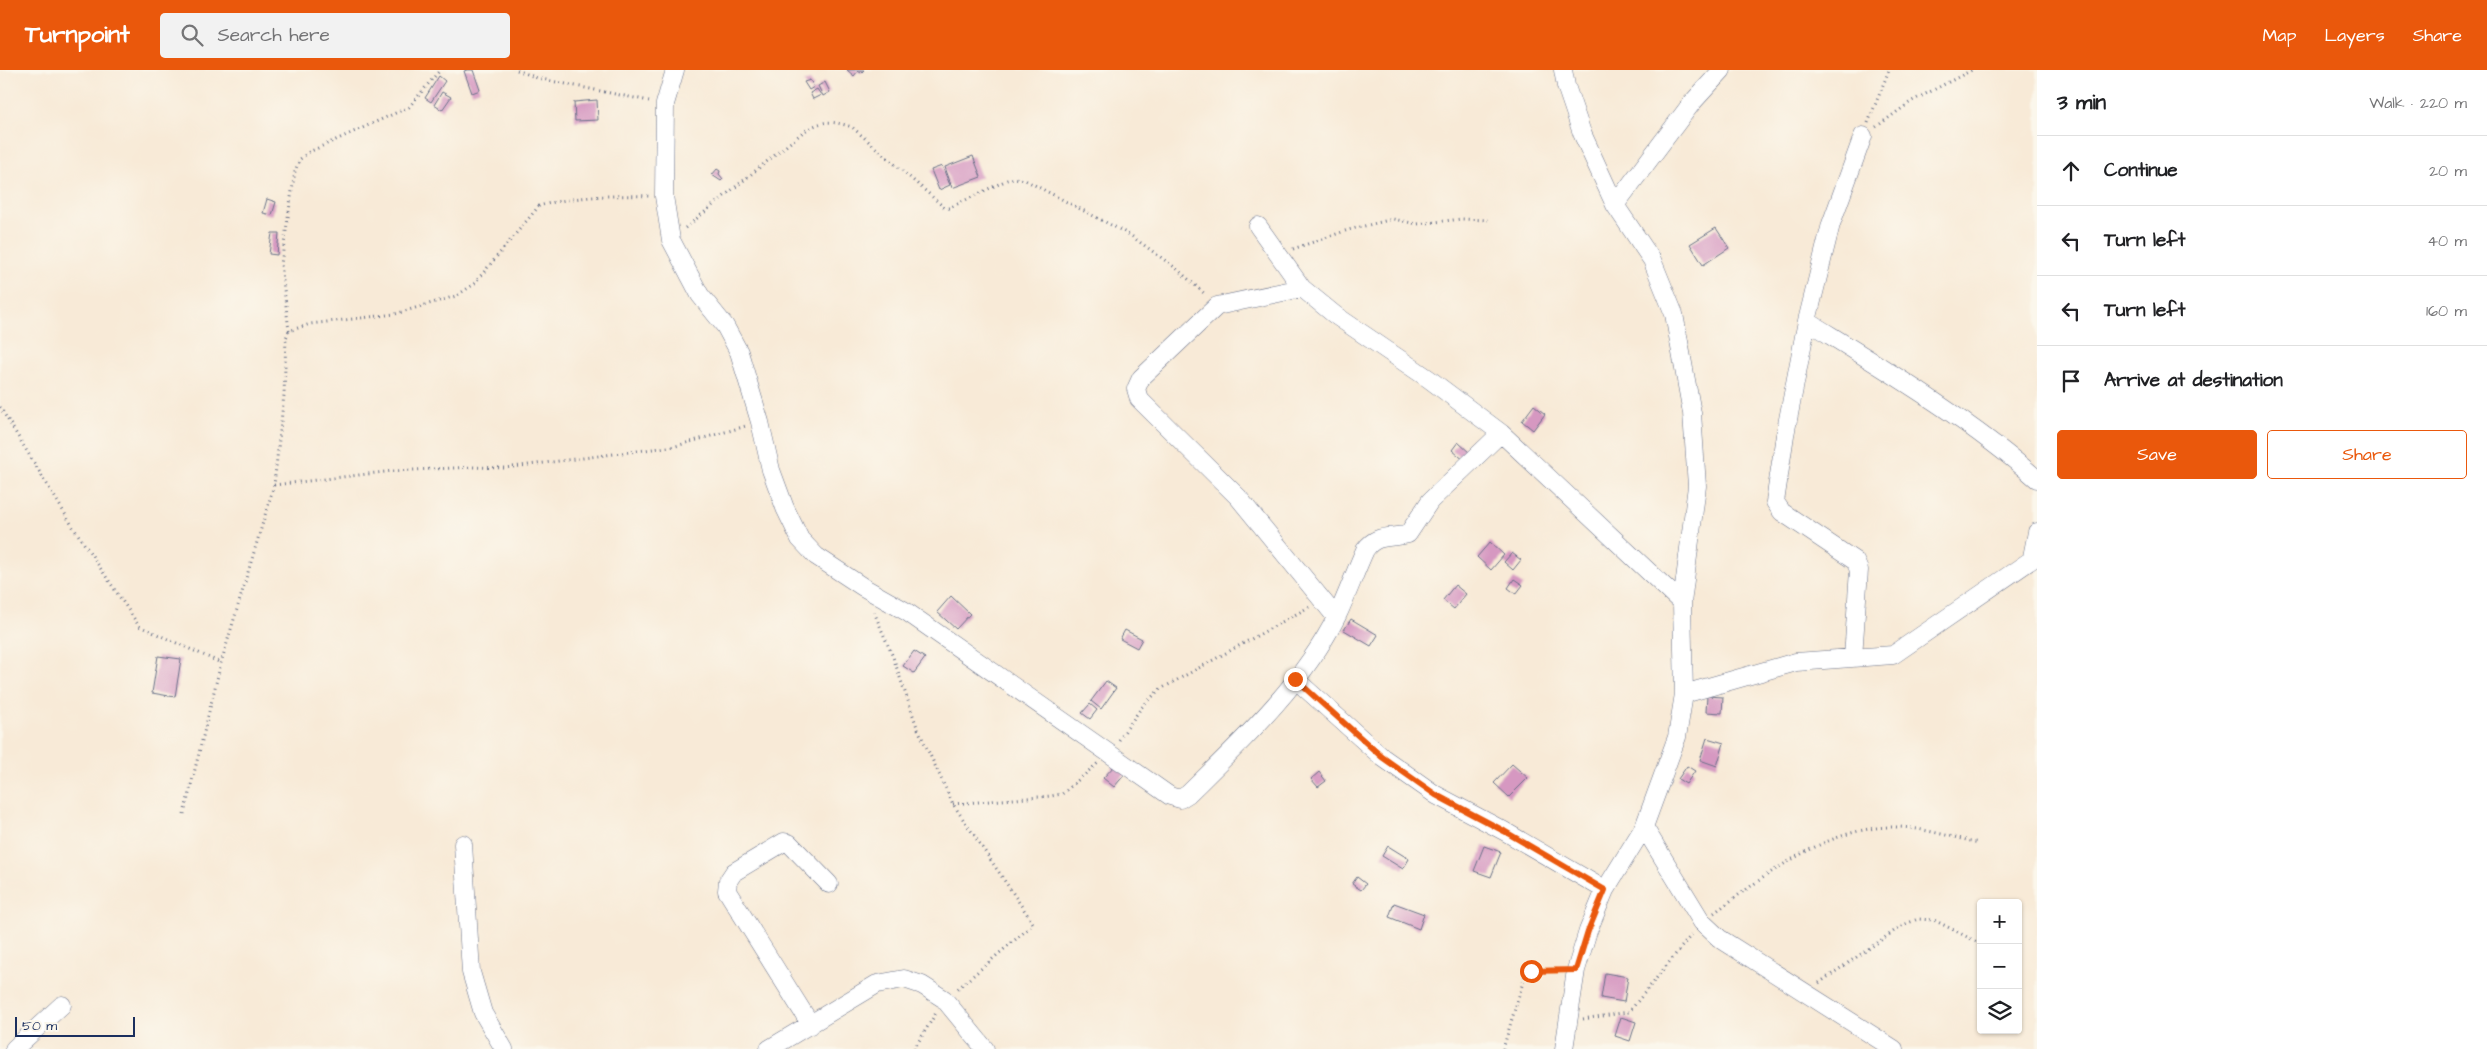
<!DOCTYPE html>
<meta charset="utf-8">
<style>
body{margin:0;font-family:"Architects Daughter",sans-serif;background:#f2f2f2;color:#202124}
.controls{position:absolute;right:15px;bottom:15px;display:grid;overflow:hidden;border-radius:5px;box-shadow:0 1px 4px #0004}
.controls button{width:45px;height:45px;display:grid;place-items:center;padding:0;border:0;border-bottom:1px solid #e0e0e0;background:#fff;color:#202124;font:25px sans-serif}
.scale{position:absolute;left:15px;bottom:12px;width:120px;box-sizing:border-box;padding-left:5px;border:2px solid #1b2f5e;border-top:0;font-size:14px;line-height:18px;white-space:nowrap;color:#1b2f5e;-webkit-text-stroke:4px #fbf7ec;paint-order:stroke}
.stop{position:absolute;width:15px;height:15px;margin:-11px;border:4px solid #ea580c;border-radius:50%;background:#fff}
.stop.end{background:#ea580c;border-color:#fff;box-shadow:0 1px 5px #0008}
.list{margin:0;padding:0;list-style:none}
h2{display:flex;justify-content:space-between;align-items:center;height:65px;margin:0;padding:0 20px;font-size:21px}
h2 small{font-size:16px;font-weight:400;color:#757577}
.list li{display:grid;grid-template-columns:32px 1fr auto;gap:15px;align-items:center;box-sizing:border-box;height:70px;padding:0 20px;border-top:1px solid #e0e0e0}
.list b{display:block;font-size:19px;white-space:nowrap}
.list em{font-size:16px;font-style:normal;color:#757577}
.actions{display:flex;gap:10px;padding:15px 20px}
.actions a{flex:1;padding:11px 0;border:1px solid #ea580c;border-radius:5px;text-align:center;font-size:18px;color:#ea580c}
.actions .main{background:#ea580c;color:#fff}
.icon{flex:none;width:28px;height:28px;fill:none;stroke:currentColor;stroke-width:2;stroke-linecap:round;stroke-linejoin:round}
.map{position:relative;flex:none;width:2037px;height:979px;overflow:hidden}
header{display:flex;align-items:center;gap:30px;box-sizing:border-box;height:70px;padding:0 25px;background:#ea580c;color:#fff}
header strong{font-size:24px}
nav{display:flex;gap:28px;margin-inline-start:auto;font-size:18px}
.search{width:350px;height:45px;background:#f2f2f2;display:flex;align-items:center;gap:12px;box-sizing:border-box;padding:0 18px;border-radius:5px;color:#757577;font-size:19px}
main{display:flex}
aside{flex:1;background:#fff}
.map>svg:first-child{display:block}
.building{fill:#d698c1}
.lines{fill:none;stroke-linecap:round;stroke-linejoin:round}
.street-casing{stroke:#687088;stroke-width:19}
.path{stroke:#687088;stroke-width:3;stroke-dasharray:1 4;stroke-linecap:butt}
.street{stroke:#fff;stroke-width:18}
.route{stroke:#ea580c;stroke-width:6}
</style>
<header>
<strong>Turnpoint</strong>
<div class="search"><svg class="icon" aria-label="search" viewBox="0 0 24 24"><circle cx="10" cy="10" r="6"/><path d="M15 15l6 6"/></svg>Search here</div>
<nav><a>Map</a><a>Layers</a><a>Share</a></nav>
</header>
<main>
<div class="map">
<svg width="2037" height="979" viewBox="0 0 2037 979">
<rect width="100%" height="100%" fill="#fbf7ec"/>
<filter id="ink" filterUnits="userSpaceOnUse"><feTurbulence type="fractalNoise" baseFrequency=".02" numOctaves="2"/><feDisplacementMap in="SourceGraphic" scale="10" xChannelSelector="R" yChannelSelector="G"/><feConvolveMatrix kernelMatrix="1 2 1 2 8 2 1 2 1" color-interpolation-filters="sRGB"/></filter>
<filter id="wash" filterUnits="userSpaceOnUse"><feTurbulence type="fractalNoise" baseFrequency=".0096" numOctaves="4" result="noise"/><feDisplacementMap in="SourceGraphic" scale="20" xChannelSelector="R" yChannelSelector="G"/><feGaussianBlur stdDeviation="1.12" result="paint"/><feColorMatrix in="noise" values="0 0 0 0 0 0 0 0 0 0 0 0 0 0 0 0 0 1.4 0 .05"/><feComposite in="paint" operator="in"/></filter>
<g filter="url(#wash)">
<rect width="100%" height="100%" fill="#f8ead7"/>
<g id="blocks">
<!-- building -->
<path class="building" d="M467 0H473L480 20 472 23 464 1Z
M847 0H864L861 3 858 1 854 6Z
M439 6 445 11 431 32 425 28Z
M810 10 814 17 809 20 804 12Z
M825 12 830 22 823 26 818 16Z
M817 19 821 25 813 29 810 23Z
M442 22 451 27 442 40 434 35Z
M597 30 598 50 575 51 574 32Z
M973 86 981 107 952 118 945 97Z
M942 96 950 115 939 120 931 100Z
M717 99 720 101 719 104 723 109 721 111 712 105Z
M267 129 276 132 272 145 263 143Z
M1716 158 1729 178 1703 195 1690 174Z
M272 163H279L277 185 269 184Z
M1534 335 1545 344 1533 360 1522 351Z
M1458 372 1471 384 1465 391 1452 380Z
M1490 472 1504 485 1491 500 1477 487Z
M1512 483 1521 490 1513 500 1504 492Z
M1514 509 1523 515 1516 524 1508 518Z
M1455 515 1466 524 1454 539 1443 530Z
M951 526 970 544 956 559 937 542Z
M1351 549 1378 565 1371 576 1344 560Z
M1125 560 1142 569 1137 578 1120 569Z
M914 581 925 588 914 603 903 596Z
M158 586 181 589 175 627 152 623Z
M1106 611 1116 618 1101 639 1091 631Z
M1707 626 1723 627 1722 643 1706 642Z
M1090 634 1097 640 1090 649 1082 643Z
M1707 668 1724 673 1717 696 1700 690Z
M1116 694 1126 703 1114 717 1103 708Z
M1512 694 1528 708 1509 727 1494 713Z
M1687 696 1695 701 1686 714 1678 709Z
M1319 702 1326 711 1318 717 1311 709Z
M1388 776 1409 789 1403 799 1382 786Z
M1484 776 1501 782 1491 807 1474 801Z
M1357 807 1366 814 1361 820 1352 814Z
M1394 833 1424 844 1419 859 1389 847Z
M1605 903 1628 907 1624 932 1601 928Z
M1621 947 1636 952 1630 971 1615 966Z"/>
</g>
</g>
<g filter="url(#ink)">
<use href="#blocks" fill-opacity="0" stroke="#687088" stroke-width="1"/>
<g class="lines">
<!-- street casing -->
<g class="street-casing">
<path id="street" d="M675 0 665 34 664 126 671 170 700 225 725 256 739 282 760 352 771 400 785 438 800 469 816 486 863 517 907 542 1170 726 1180 729 1188 724C1242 671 1303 614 1337 546 1347 525 1355 502 1365 480 1377 463 1390 469 1408 464L1430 431 1501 363
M1563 0 1566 16 1582 63 1615 135 1652 190 1674 244 1692 343 1697 416 1682 533 1684 624 1677 667 1644 757 1605 820 1588 861 1576 900 1564 979
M1615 135 1691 34 1722 0
M1258 156 1302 218 1335 245 1429 309 1501 363 1682 533
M1302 218 1217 236 1141 308 1136 319 1139 329 1238 427 1336 547
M1807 251C1886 300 1967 348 2037 409
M2032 487 2037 462
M1853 587 1859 500 1855 491 1782 442 1775 432 1785 365 1807 251 1831 154 1863 66
M1295 609 1382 687 1436 725 1504 761 1605 820
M1684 624 1796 592 1893 585 2037 486
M1644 757 1702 852 1719 868 1894 979
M463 774 471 902 483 943 504 979
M811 955 727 821 728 811 734 802 784 772 789 773 829 814
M14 979 62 935
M769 979 877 914 904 909 922 915 944 929 985 979"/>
</g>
<!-- path -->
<path class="path" d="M517 0 537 8 649 31
M1868 53 1889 0
M1876 57 1912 31 1972 0
M685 158 802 63C821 50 830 50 852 57L945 138H949L1007 110 1015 108 1025 110 1130 165 1177 199 1206 225
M1293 179 1348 160 1393 149 1417 154 1462 149 1488 150
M289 261 281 194 295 101 300 89 309 82 409 37 440 0
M0 337 73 457 139 556 221 593
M274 415 393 401 472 397 505 398 676 376 746 356
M874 542 893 587 917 657 953 734 1033 853 1029 858 956 920
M1119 670 1141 638 1159 620 1309 537
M953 734 1051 726 1062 724 1098 693
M184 744 221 593 274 415 284 325 286 268 289 261 310 254 395 244 456 226 473 215 539 136C574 126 612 125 649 126
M1714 843C1766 805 1829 755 1897 757 1919 757 1956 768 1979 773
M1819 913 1903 855 1918 849 1934 850 1979 873
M1583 949 1629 942 1692 864
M914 979 936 943
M1503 979 1526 902 1561 900"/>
<!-- street -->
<use href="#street" class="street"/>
</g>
</g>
<g class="lines" filter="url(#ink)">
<!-- route -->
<path class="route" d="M1295 609 1382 687 1436 725 1504 761 1605 820 1588 861 1576 900 1531 901"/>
</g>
</svg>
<div class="controls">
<button>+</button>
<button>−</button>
<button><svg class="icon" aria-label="layers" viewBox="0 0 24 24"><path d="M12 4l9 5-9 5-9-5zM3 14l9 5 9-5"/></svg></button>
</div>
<div class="scale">50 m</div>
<div class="stop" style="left:1531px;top:901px"></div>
<div class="stop end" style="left:1295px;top:609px"></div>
</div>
<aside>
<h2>3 min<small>Walk · 220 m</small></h2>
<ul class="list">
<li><svg class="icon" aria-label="ahead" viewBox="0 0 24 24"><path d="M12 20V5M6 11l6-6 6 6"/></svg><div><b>Continue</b></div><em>20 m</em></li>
<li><svg class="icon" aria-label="left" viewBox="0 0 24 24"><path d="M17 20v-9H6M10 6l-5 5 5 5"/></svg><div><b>Turn left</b></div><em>40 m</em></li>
<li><svg class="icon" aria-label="left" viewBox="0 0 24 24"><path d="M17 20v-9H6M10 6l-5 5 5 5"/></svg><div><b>Turn left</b></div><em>160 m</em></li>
<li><svg class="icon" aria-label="arrive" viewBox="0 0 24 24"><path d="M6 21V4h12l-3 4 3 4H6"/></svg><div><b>Arrive at destination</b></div></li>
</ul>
<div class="actions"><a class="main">Save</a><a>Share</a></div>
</aside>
</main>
